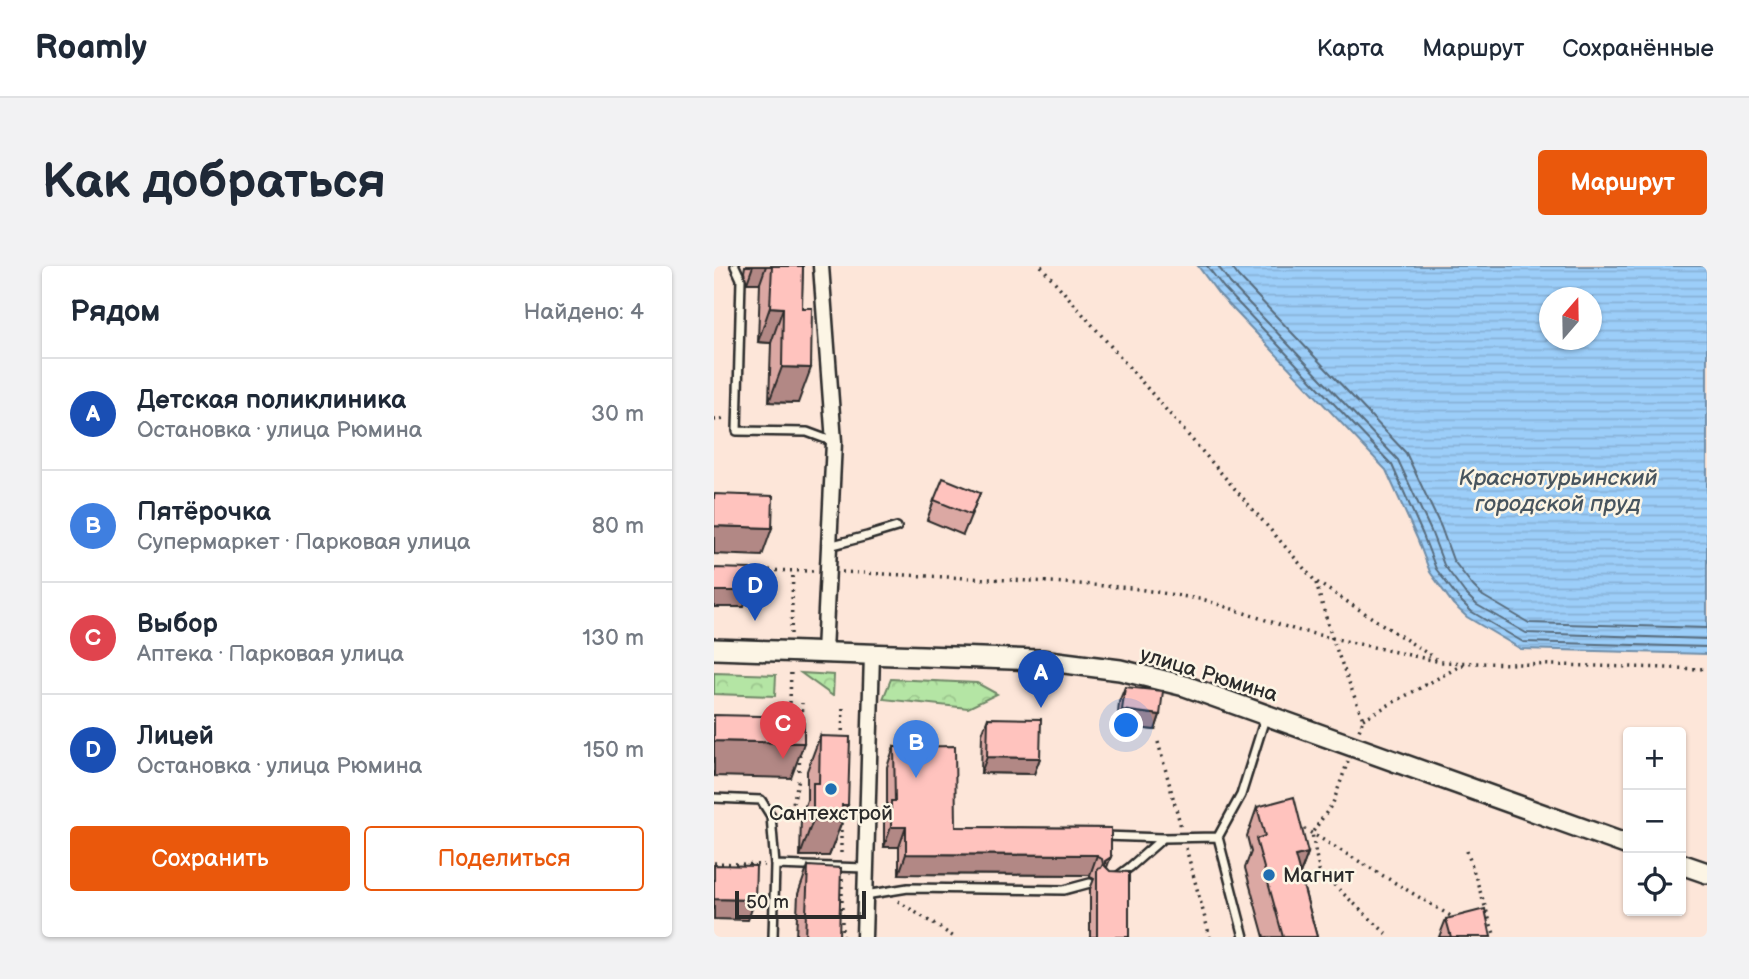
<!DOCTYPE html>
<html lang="ru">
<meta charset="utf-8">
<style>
body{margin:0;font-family:"Balsamiq Sans",sans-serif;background:#f2f2f3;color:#1f2937}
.controls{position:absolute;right:21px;bottom:21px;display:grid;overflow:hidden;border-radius:7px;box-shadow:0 2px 5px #0004}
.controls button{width:63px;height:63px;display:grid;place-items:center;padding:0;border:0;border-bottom:2px solid #e0e1e3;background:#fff;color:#1f2937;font:35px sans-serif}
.compass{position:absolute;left:825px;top:21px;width:63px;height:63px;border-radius:50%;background:#fff;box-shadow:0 2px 5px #0004;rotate:20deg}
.scale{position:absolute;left:21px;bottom:18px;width:131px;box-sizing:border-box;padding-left:7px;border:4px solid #2b2b2b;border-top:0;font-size:19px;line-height:24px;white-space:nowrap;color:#2b2b2b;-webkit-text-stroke:5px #fcf5e5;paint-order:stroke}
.you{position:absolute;left:413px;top:460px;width:24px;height:24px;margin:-18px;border:5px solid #fff;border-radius:50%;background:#1a73e8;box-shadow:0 0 0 10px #1a73e833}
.badge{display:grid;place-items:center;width:46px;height:46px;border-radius:50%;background:#ea580c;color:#fff;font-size:23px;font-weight:700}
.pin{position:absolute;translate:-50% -58px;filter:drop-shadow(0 2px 4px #0008)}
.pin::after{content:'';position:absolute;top:37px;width:24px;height:21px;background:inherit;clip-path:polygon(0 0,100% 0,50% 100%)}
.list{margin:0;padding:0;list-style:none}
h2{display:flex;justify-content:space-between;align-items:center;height:91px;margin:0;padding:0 28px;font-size:30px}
h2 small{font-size:23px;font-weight:400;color:#747a83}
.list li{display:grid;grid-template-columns:46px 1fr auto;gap:21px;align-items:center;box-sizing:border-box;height:112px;padding:0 28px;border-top:2px solid #e0e1e3}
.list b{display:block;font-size:26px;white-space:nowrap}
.list p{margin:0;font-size:23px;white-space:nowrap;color:#747a83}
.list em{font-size:23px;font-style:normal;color:#747a83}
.actions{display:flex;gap:14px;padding:21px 28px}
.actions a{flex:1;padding:16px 0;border:2px solid #ea580c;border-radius:7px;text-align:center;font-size:24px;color:#ea580c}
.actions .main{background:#ea580c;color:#fff}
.icon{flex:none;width:38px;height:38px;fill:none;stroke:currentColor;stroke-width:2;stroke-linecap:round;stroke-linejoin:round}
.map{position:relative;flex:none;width:993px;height:671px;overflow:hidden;border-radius:7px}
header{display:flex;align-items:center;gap:42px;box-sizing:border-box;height:98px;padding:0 35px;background:#fff;border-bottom:2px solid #e0e1e3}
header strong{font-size:33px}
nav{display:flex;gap:38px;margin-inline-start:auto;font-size:24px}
.intro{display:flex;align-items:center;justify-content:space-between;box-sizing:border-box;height:168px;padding:0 42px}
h1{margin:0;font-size:49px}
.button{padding:18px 32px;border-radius:7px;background:#ea580c;color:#fff;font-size:24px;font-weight:700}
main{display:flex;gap:42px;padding:0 42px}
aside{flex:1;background:#fff;border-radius:7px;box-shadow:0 2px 5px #0004}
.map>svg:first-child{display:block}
.forest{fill:url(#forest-crowns);stroke:#708868;stroke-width:2}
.water{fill:url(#water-rules);stroke:#6f8da7;stroke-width:2;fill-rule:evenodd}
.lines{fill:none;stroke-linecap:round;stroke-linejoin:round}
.shore{stroke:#586c7d;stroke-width:2}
.lane-casing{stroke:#2b2b2b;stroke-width:12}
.street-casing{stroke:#2b2b2b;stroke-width:19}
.secondary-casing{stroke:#2b2b2b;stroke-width:24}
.path{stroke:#2b2b2b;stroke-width:3.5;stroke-dasharray:2 5;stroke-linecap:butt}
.lane{stroke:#fcf5e5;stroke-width:7}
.street{stroke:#fcf5e5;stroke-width:14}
.secondary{stroke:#fcf5e5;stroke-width:19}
.wall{fill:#dba8a3;stroke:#2b2b2b;stroke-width:2}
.shaded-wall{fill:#b28885;stroke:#2b2b2b;stroke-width:2}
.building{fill:#ffc3be;stroke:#2b2b2b;stroke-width:2}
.poi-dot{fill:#1f6fb2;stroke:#fcf5e5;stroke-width:2.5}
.labels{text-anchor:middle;stroke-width:5;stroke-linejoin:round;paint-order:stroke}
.street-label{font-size:21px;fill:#2b2b2b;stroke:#fcf5e5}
.poi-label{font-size:21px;fill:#2b2b2b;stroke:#fcf5e5}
.water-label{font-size:23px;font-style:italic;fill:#47545e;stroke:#fcf5e5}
</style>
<header>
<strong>Roamly</strong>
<nav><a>Карта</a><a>Маршрут</a><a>Сохранённые</a></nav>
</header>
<div class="intro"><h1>Как добраться</h1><a class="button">Маршрут</a></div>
<main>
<aside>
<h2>Рядом<small>Найдено: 4</small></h2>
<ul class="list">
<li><span class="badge" style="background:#1a4fb4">A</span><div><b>Детская поликлиника</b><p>Остановка · улица Рюмина</p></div><em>30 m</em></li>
<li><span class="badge" style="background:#3f7fe0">B</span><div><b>Пятёрочка</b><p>Супермаркет · Парковая улица</p></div><em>80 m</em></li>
<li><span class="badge" style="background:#e0444e">C</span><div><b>Выбор</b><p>Аптека · Парковая улица</p></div><em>130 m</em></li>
<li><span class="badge" style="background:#1a4fb4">D</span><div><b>Лицей</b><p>Остановка · улица Рюмина</p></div><em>150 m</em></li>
</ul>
<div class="actions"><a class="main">Сохранить</a><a>Поделиться</a></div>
</aside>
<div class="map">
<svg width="993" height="671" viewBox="0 0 993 671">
<defs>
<pattern id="forest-crowns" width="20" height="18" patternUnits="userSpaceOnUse" patternTransform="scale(1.75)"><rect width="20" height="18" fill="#b4e5a4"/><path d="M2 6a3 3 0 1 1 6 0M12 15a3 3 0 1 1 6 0" fill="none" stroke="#9bc58d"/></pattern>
<pattern id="water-rules" width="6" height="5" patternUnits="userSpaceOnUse" patternTransform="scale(1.75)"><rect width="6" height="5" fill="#9ccef9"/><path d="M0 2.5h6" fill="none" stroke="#87b1d6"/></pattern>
</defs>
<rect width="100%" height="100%" fill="#fde6d9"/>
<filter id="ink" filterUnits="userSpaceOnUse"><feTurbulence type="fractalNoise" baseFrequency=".0143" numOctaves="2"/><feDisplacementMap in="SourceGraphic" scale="14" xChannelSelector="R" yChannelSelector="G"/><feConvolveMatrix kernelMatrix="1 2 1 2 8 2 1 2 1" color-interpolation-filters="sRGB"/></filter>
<g filter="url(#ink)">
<!-- forest -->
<path class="forest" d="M0 407 62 409 61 430 0 428Z
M87 407 120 409 119 430Z
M177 413 263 417 283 428 254 442 169 433Z"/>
<!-- water -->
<path class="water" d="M484 0H993V388L807 383 753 351 739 338 716 306 703 272 672 204 504 27ZM836 32H878V74H836Z"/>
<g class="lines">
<!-- shore -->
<path class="shore" d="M493 0 510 22 678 199 709 269 722 303 745 333 758 346 809 376 993 381
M504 0 516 17 684 194 717 265 730 299 751 327 763 339 812 367 993 373
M517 0 524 10 692 187 727 261 739 294 759 320 769 330 815 357 993 362"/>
<!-- lane casing -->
<g class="lane-casing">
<path id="lane" d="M21 0 27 13 23 165 93 166 120 176
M115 280 153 270 183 261
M0 532 47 534 57 550 61 599 151 602
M390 570 449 572
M404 610 416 601 449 572 504 571
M151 629 194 622 350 624 376 617
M59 671 61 599
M530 671 504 571 527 529 552 449"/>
</g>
<!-- street casing -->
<g class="street-casing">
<path id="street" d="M107 0 120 176 110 386
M150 671 158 388"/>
</g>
<!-- secondary casing -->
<g class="secondary-casing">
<path id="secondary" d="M0 383 327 394 406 404 471 420 914 579
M967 598 993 607"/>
</g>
<!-- path -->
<path class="path" d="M327 0 601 315 722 393
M0 154 12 153
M34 304 99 305
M128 306 338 316 418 322 491 334 582 364 727 396 993 403
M602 317 618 372 649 453 645 465
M77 368 79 305
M76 437 77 404
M87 452 88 437
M649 453 750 398
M128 472 129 439
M444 476 467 561
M634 495 619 537 598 567 605 605 676 671
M85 505 86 485
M67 544 79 537 85 512
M127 557V591
M584 559 740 652
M472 582 496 671
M753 585 781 671
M0 597 50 599
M184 635 240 671
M128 671V613"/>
<!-- lane -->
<use href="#lane" class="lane"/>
<!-- street -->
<use href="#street" class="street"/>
<!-- secondary -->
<use href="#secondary" class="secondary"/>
</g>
<!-- wall -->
<path class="wall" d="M31 0H89L84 137 55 136 57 77 44 76 46 17H33L30 6Z
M266 227 249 269 213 254 220 234Z
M411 421 446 449 441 464 403 460 405 436Z
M274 452 326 492 320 508 267 507 268 468Z
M106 470 122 574 115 590H86L87 552 93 534V505Z
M180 481 242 561 397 562 393 602 415 671H376V623L380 613 376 611V609L185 608V581H170V555L173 545V501Z
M543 541 594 587 586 608 603 671H550L531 602 537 586 533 570Z
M94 600 125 671H82L84 628Z
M732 653 777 671H725Z"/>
<!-- shaded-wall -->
<path class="shaded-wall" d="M39 0H52L46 17H33Z
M56 41 69 42 57 77 44 76Z
M68 101 97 102 84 137 55 136Z
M0 260 58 262 48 290 0 288Z
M0 325H35L30 341H0Z
M408 444 446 449 441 464 403 460Z
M0 475 90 477 77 512 0 510Z
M273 491 326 492 320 508 267 507Z
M128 539H134L115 590H86L99 554Z
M177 561H192L185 581H170Z
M594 587 583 616 581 590Z
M192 588 383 589 376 609 185 608Z
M397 591 389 611 391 595Z
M0 633 41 634 34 654 0 653Z"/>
<!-- building -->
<path class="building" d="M58 0H89L88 42H98L97 102 68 101 69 42 56 41Z
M229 212 266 227 257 249 220 234Z
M0 228 59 230 58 262 0 260Z
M0 302 36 303 35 325H0Z
M411 421 449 425 446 449 408 444Z
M0 449 90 451V477L0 475Z
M274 452 327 453 326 492 273 491Z
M106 470 136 471 134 539H128V555L99 554V517H105Z
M241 480 242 561 397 562V591L391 595V600L396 605 415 606V671H383V603L387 602 389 598 388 593 383 591V589L192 588V561H177V535H181L180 481Z
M580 531 594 587 581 590 603 671H569L542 573 551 570 543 541Z
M0 599 42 600 41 634 0 633Z
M94 600 127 602 125 671H91Z
M771 643 777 671H737L732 653Z"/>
</g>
<!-- markers -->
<g class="poi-dot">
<circle cx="117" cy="523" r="7"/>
<circle cx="555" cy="609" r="7"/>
</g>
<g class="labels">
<!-- street labels -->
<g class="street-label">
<text transform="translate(495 408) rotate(17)" y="7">улица Рюмина</text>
</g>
<!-- poi labels -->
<g class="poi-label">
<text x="117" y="554">Сантехстрой</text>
<text x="569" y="616" text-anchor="start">Магнит</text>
</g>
<!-- water labels -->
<g class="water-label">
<text x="844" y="219">Краснотурьинский<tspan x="844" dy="26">городской пруд</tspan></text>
</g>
</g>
</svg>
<div class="controls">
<button>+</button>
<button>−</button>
<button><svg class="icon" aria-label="locate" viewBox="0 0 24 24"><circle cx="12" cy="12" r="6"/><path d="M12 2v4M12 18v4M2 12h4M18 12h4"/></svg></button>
</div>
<svg class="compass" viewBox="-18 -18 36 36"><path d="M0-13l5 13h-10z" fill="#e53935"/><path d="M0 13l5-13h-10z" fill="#747a83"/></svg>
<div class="scale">50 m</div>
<div class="you"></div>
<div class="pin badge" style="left:327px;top:442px;background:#1a4fb4">A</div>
<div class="pin badge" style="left:202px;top:512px;background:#3f7fe0">B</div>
<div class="pin badge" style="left:69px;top:493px;background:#e0444e">C</div>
<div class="pin badge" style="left:41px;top:355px;background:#1a4fb4">D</div>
</div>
</main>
